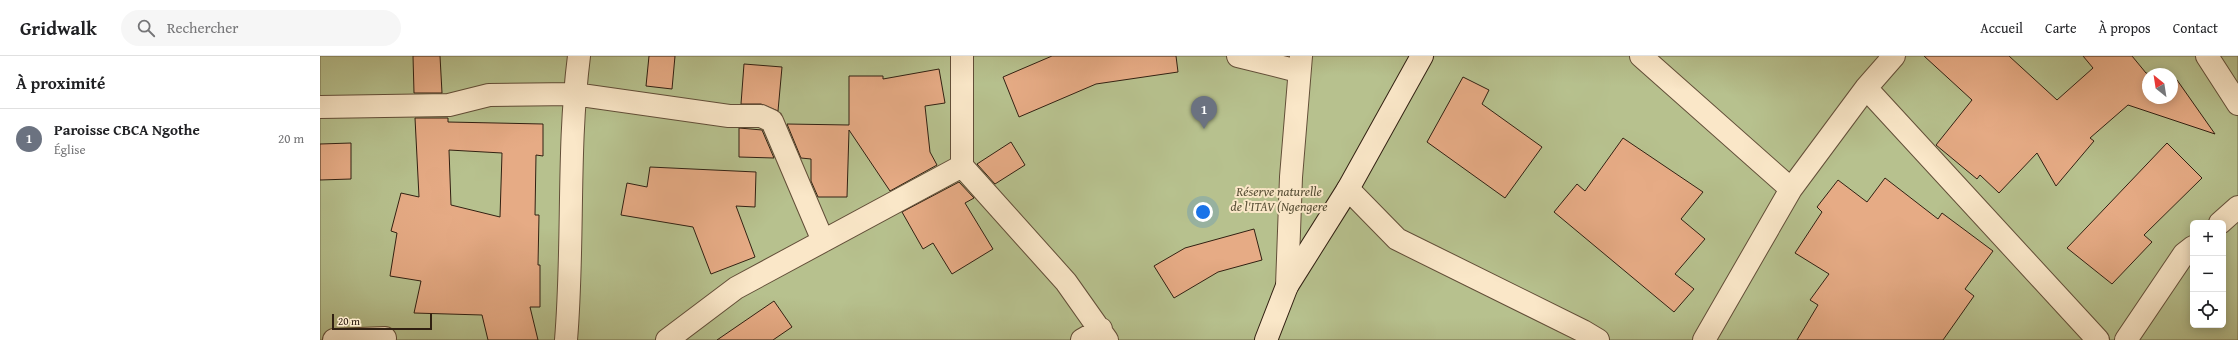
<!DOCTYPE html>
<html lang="fr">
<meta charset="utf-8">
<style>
body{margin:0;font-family:"Gentium Book Plus",serif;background:#f6f6f6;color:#202124}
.controls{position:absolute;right:12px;bottom:12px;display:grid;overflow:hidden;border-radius:6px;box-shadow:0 2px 10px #0003}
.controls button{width:36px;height:36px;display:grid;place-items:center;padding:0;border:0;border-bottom:1px solid #e0e0e0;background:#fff;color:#202124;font:20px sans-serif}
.compass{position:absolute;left:1822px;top:12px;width:36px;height:36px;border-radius:50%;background:#fff;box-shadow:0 2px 10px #0003;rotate:330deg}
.scale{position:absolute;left:12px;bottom:10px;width:100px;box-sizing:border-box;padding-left:4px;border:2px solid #312012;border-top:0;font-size:11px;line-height:14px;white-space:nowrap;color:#312012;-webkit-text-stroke:3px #fae7c8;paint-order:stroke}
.you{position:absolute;left:883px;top:156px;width:14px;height:14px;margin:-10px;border:3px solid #fff;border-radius:50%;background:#1a73e8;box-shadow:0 0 0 6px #1a73e833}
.badge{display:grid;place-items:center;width:26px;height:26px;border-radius:50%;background:#b45309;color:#fff;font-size:13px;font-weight:700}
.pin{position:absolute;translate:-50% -33px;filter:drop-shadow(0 1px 2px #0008)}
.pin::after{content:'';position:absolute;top:21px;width:14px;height:12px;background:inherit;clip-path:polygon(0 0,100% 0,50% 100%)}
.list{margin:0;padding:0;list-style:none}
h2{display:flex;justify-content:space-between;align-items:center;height:52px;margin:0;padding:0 16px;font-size:17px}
h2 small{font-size:13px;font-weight:400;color:#757577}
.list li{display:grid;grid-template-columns:26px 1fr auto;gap:12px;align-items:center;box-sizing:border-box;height:60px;padding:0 16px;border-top:1px solid #e0e0e0}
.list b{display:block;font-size:15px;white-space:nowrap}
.list p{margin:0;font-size:13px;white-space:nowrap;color:#757577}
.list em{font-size:13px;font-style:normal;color:#757577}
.icon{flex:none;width:22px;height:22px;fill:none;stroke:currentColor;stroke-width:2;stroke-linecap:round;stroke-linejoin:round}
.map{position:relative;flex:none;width:1918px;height:284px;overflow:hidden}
header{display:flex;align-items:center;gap:24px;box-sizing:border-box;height:56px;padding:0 20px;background:#fff;border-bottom:1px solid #e0e0e0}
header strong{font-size:19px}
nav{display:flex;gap:22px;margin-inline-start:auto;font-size:14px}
.search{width:280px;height:36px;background:#f6f6f6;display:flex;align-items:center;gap:10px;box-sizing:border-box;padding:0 14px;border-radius:22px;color:#757577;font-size:15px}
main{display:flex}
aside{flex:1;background:#fff}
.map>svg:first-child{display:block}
.green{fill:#b7c18e;stroke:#747050;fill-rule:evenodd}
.building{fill:#e6ab85;stroke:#312012;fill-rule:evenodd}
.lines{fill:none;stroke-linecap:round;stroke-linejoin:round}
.street-casing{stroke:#624e38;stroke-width:24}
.secondary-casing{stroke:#312012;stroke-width:24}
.street{stroke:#fae7c8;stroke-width:22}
.secondary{stroke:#fae7c8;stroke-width:22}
.labels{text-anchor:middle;stroke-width:4;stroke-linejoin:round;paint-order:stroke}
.park-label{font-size:13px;font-style:italic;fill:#595037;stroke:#fae7c8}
</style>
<header>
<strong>Gridwalk</strong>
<div class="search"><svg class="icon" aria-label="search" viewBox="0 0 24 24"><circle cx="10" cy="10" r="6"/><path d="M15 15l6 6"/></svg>Rechercher</div>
<nav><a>Accueil</a><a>Carte</a><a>À propos</a><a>Contact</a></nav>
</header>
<main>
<aside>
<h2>À proximité<small></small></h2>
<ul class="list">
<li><span class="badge" style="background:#6b7280">1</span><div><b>Paroisse CBCA Ngothe</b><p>Église</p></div><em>20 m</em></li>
</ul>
</aside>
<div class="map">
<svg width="1918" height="284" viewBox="0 0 1918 284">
<rect width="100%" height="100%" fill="#f7daab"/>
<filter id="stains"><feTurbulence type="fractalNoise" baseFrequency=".005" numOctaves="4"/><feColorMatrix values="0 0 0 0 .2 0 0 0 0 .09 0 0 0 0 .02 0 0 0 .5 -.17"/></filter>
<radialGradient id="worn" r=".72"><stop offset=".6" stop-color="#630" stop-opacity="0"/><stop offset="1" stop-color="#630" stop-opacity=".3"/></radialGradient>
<!-- green -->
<path class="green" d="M0 0H1918V284H0ZM1828 18H1852V42H1828ZM1873 167H1903V269H1873Z"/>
<!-- building -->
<path class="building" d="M93 0H120L122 37H94Z
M329 0H355L352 33 326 30Z
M732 0H856L858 16 776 28 699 61 683 21Z
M1604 0H1689L1737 44 1773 12 1763 0H1812L1826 17 1830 18H1828V42H1852V22L1857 24 1895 78 1808 49 1770 82 1774 85 1736 130 1717 97 1679 137 1660 119 1657 123 1616 89 1652 44Z
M424 8 462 11 458 55 441 48H421Z
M619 13 625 47 605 50 610 96 617 109 570 135 529 74 527 141H498L491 125V103L481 102 467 68 529 69V20H563V23Z
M1143 21 1169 34 1162 48 1222 91 1185 142 1107 86Z
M95 62H128V66L223 68V100L216 99 215 159H219L218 209H220V251H210L218 284H168L162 259 94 257 101 225 70 220 77 177 71 175 81 137 99 141ZM129 94 182 97 180 161 131 149Z
M419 72 442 74 454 102 419 101Z
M1303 82 1383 136 1361 163 1385 183 1355 218 1374 233 1354 256 1234 156 1257 128 1265 135Z
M691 86 705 109 675 128 657 108Z
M31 87V123L0 124V88Z
M1847 87 1882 122 1824 179 1832 186 1792 228 1747 192Z
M330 111 436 116 435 151 416 150 435 201 391 218 373 171 301 159 307 127 327 131Z
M1565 122 1618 163 1622 157 1673 195 1645 233 1654 240 1623 284H1477L1498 249 1490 244 1509 218 1475 197 1502 156 1497 151 1518 124 1547 146Z
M639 126 654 142 645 147 673 193 632 218 613 187 603 193 582 156Z
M934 173 942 204 898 216 854 242 834 210 865 192Z
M454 245 472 271 453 284H397Z"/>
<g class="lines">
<!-- street casing -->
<g class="street-casing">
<path id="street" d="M642 0V110L746 226 787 284
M918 0 978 15
M1321 0 1471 133
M1887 0 1918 48
M1546 32 1778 284
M0 51 129 49 169 39 254 38 409 60H441L452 65 503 185
M1028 133 1077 183 1263 275 1278 284
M1900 167 1918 151
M967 230 971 121 981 0
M14 284 65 282
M246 284C254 189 247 94 259 0
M347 284 416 232 642 110
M762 284 781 273
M1384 284 1471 133 1546 32 1574 0
M1806 284 1864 198 1873 191"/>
</g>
<!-- secondary casing -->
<g class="secondary-casing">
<path id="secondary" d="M946 284 967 230 1028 133 1102 0"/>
</g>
<!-- street -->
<use href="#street" class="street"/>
<!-- secondary -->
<use href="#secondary" class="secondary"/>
</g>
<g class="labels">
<!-- park labels -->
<g class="park-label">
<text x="959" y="140">Réserve naturelle<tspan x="959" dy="15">de l'ITAV (Ngengere</tspan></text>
</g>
</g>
<rect width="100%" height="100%" filter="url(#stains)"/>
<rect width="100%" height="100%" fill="url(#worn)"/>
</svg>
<div class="controls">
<button>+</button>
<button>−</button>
<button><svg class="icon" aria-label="locate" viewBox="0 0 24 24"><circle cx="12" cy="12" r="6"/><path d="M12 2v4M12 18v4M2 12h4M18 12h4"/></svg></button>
</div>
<svg class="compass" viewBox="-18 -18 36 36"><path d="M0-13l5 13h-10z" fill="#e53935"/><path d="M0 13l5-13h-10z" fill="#757577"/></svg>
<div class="scale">20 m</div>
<div class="you"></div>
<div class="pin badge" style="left:884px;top:73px;background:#6b7280">1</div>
</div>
</main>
